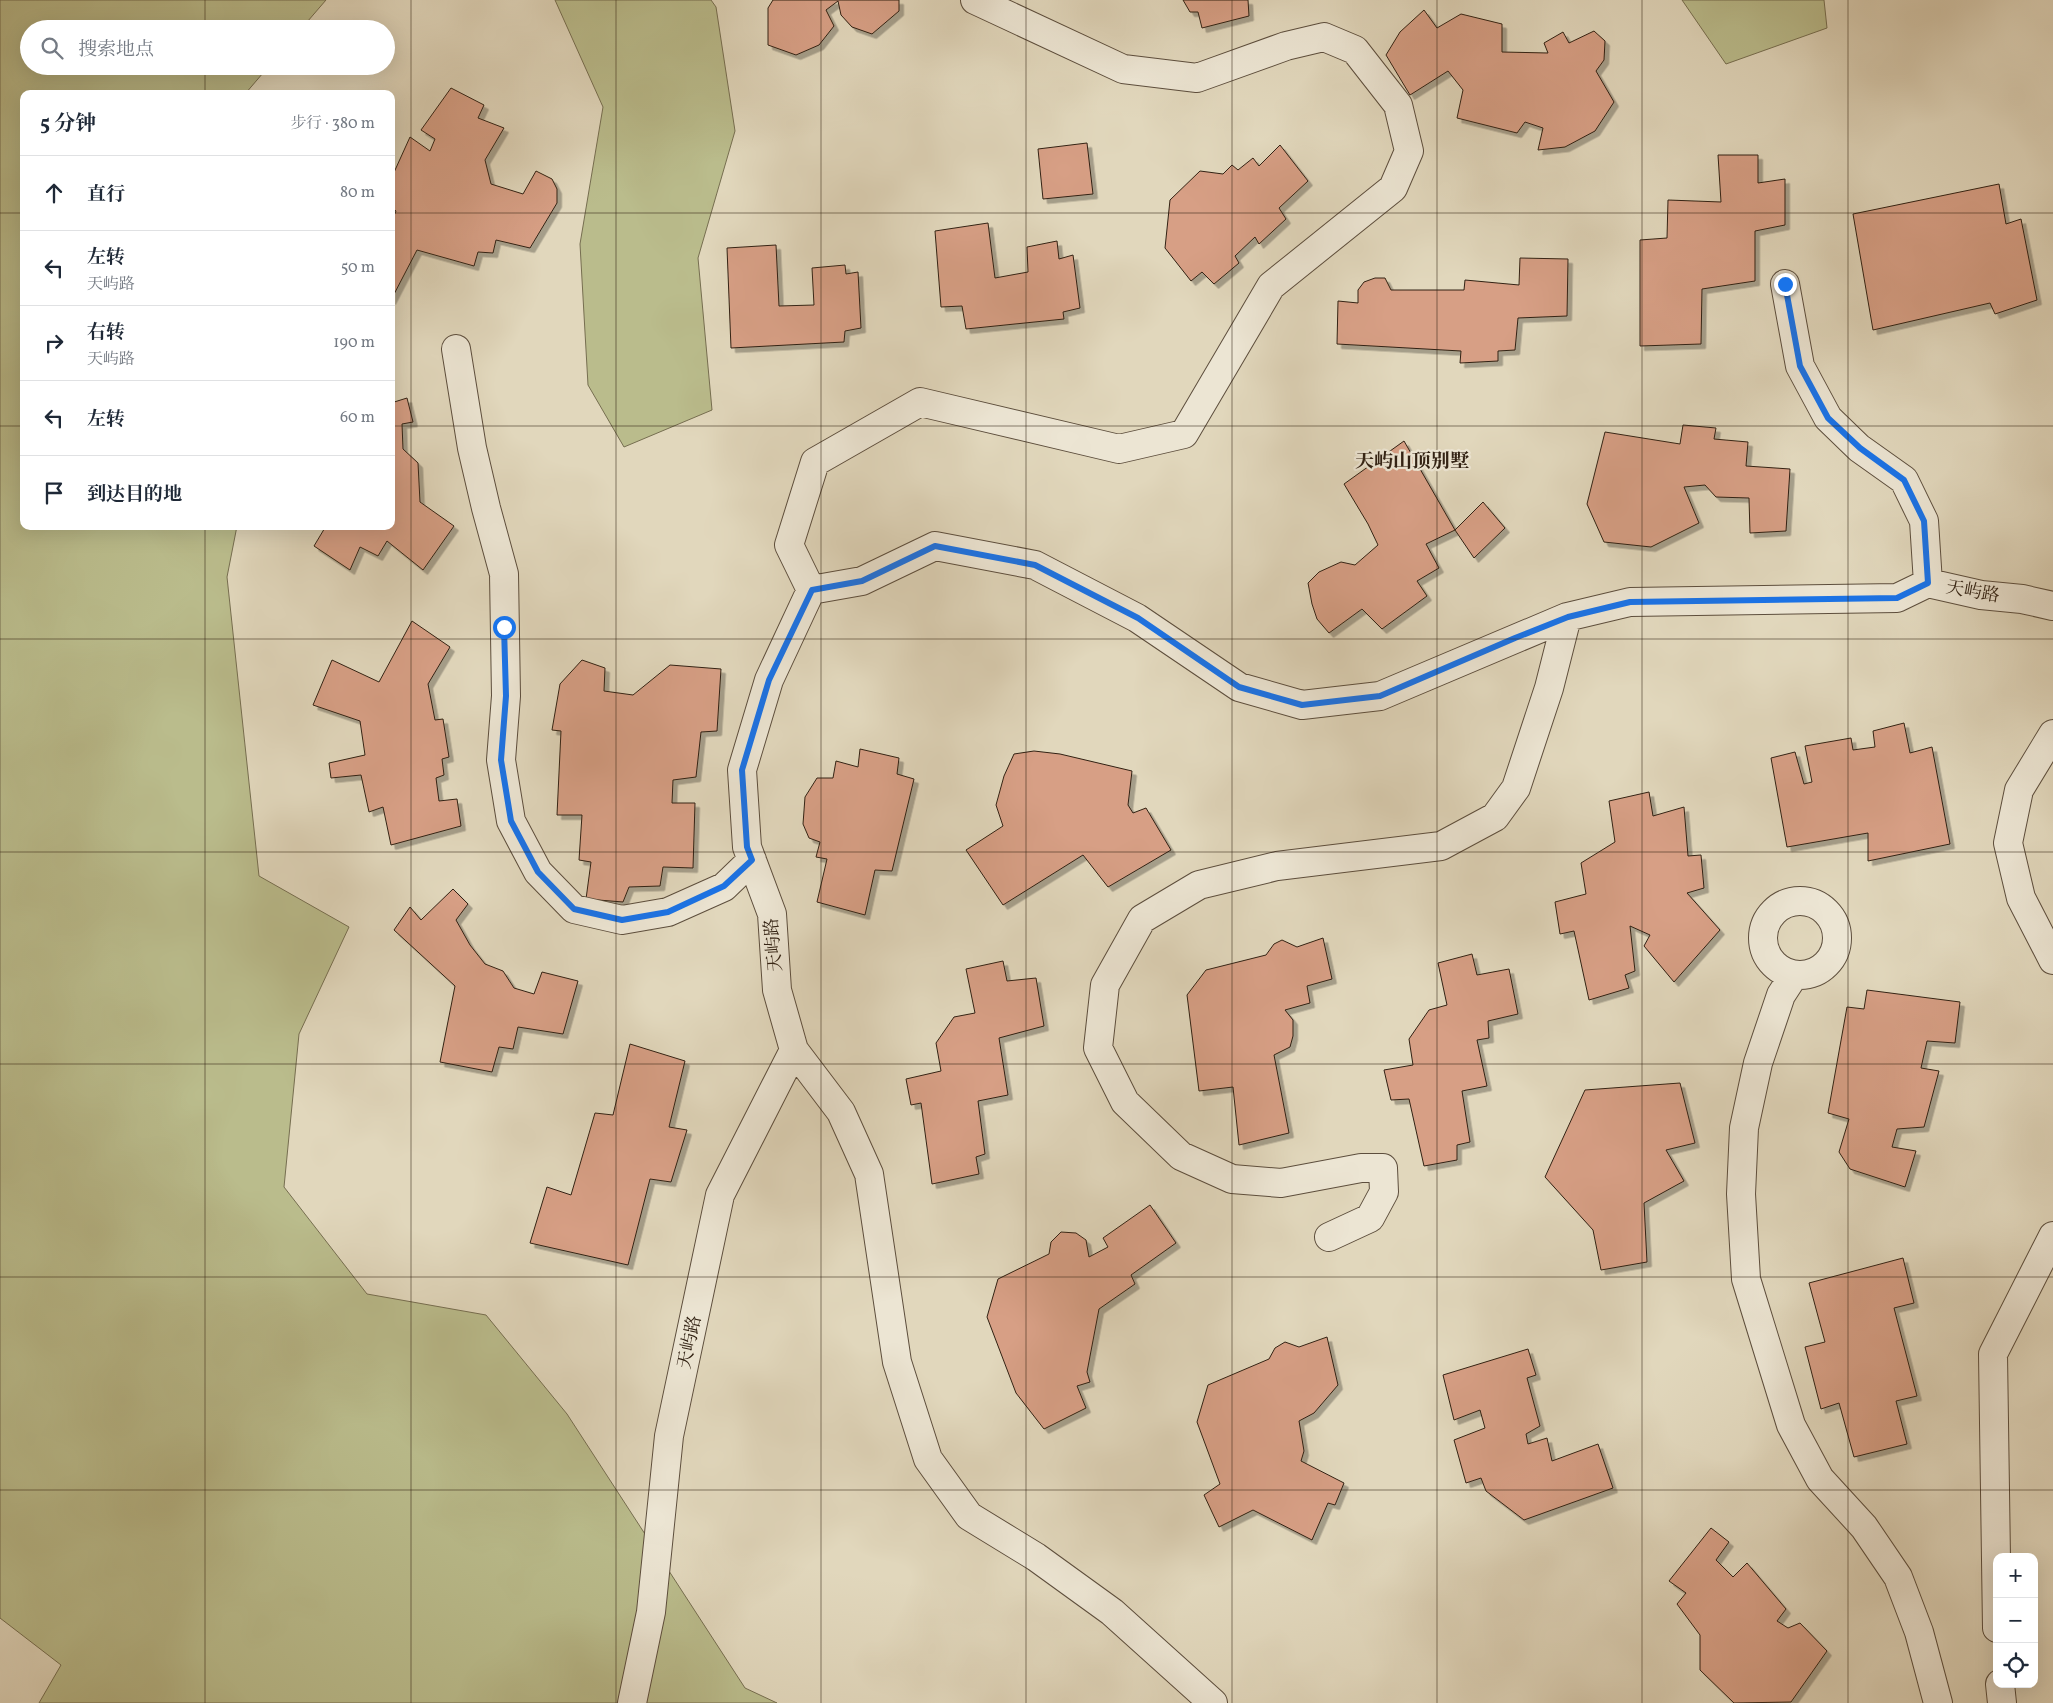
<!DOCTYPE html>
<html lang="zh">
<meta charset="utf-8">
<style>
body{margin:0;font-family:Vollkorn,"Noto Serif SC",serif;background:#f2f2f3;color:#1f2937}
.controls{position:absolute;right:15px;bottom:15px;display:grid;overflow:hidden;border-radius:10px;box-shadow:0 5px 20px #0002}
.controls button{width:45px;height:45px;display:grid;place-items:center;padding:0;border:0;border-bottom:1px solid #e0e1e3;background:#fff;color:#1f2937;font:25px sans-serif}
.stop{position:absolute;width:15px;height:15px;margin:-11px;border:4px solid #1a73e8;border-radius:50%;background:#fff}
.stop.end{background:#1a73e8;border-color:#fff;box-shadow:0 1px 5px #0008}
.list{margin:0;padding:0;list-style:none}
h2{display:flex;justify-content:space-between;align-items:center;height:65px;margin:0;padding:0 20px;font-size:21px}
h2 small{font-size:16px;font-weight:400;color:#747a83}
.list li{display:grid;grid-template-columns:32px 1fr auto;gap:15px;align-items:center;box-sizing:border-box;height:75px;padding:0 20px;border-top:1px solid #e0e1e3}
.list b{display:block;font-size:19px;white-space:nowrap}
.list p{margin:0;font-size:16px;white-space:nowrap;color:#747a83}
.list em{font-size:16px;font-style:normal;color:#747a83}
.icon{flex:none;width:28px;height:28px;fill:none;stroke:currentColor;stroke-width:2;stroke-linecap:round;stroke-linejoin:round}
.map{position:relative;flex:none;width:2053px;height:1703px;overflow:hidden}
.search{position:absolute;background:#fff;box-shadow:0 5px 20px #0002;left:20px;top:20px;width:375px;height:55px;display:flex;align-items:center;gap:12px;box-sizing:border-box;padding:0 18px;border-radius:28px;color:#747a83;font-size:19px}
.panel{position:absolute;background:#fff;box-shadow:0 5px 20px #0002;left:20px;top:90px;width:375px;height:440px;border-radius:10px}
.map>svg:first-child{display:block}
.green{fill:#babc8c;stroke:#766e50}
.building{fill:#d79f85;stroke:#312113;filter:url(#shadow)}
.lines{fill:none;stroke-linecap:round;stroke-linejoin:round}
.minor-casing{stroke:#5d4e3d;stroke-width:30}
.minor{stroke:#ece5d3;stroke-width:28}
.route{stroke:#1a73e8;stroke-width:6}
.grid{fill:none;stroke:#312113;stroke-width:1;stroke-opacity:0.55}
.labels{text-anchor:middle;stroke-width:4.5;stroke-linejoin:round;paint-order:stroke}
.street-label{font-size:18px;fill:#312113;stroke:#ece5d3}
.neighbourhood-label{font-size:19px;font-weight:bold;fill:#312113;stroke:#ece5d3}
</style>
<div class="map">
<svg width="2053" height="1703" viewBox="0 0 2053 1703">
<defs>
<filter id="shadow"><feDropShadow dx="4.5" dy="4.5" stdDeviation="0" flood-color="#0004"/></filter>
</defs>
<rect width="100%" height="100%" fill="#e1d7bc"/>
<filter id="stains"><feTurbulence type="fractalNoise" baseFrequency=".004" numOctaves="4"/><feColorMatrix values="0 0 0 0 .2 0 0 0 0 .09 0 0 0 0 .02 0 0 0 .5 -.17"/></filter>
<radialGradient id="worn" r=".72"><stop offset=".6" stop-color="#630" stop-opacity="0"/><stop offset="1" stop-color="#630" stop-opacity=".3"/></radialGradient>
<!-- green -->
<path class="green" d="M0 0H326L301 29H29V66H269L245 94H24V526H237L227 577 259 876 349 927 299 1034 284 1187 367 1294 486 1315 567 1414 745 1688 777 1703H39L61 1665 0 1618Z
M555 0H711L716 7 735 131 698 258 712 410 624 447 588 385 580 244 603 107Z
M1682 0H1824L1827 28 1726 64Z"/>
<!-- building -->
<path class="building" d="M773 0H899V11L872 34 852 27 841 15 838 1 826 10 834 26 819 45 796 55 768 45V8Z
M1183 0H1248L1249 16 1202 28 1198 12H1190Z
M1424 10 1437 28 1461 14 1502 24V52L1548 53 1544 43 1563 32 1569 43 1594 31 1605 41 1604 60 1596 71 1614 102 1595 131 1565 147 1538 150 1543 128 1525 122 1517 133 1457 118 1463 90 1448 71 1410 95 1386 55 1400 32Z
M451 88 484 105 478 118 504 128 485 160 491 184 523 194 536 171 552 179 557 189V203L530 248 496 240 493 253 478 252 474 266 417 250 391 300V223L396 211 391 207V179L410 137 430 151 435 139 421 130Z
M1087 143 1093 194 1043 199 1038 149Z
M1280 145 1308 181 1279 208 1286 219 1259 244 1255 237 1235 256 1239 263 1214 284 1202 272 1191 281 1165 248 1170 200 1200 171 1223 174 1232 165 1238 170 1253 158 1259 166Z
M1718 155H1758V183L1785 179V225L1755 231V281L1702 289 1701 344 1640 346V240L1667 238 1668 200 1721 202Z
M1999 184 2006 224 2021 219 2037 300 1995 314 1990 303 1873 330 1853 214Z
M988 223 995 278 1028 272 1027 247 1057 241 1059 259 1073 255 1080 308 1063 312 1064 319 966 329 962 306 941 307 935 231Z
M776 245 779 306 814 305 812 268 845 265 846 274 858 272 861 328 845 331 844 342 731 348 727 248Z
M1520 258 1568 259 1567 316 1518 318 1515 350 1498 351V361L1460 363 1461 351 1337 344 1338 301 1358 303V290L1364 282 1375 278H1385L1391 290H1464L1465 280 1519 285Z
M407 398 413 422 402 424 403 449 418 463 420 502 454 526 423 570 387 541 378 556 360 547 350 570 314 546 326 526H391V403Z
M1683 425 1716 428 1714 439 1748 442 1746 466 1790 469 1786 531 1750 533 1749 498 1716 497 1705 485 1684 487 1699 523 1651 547 1604 542 1587 504 1605 432 1680 444Z
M1404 441 1455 530 1426 544 1439 568 1417 581 1427 596 1382 629 1362 609 1329 633 1317 619 1312 604 1308 583 1319 572 1341 562 1355 565 1378 545 1368 524 1344 484Z
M1483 502 1505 528 1474 558 1455 530Z
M412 621 450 647 428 684 435 720 443 719 449 757 442 759 444 775 436 778 439 801 457 799 461 826 391 845 383 807 369 812 361 775 331 778 329 763 365 755 360 721 313 705 332 660 379 682Z
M582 660 605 668 604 691 633 695 670 665 721 669 717 731 701 732 696 777 673 780 672 803H695L693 868 663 867 660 886 629 887 623 902 586 899 591 862 579 860 582 815H557L561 731 552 730 560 684Z
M1904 723 1910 753 1932 747 1950 844 1868 861V833L1787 847 1771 758 1795 752 1804 784 1812 782 1805 746 1851 738 1853 750 1875 747 1873 731Z
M860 749 899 758 897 774 914 779 892 871 875 870 865 915 817 902 827 859 816 857 820 842 809 838 803 824 805 797 817 778H833L836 761 858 767Z
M1034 751 1060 754 1132 771 1128 805 1133 813 1146 808 1171 850 1108 887 1083 855 1003 905 966 850 1003 826 996 805 1004 776 1014 754Z
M1649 792 1653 816 1684 807 1688 856 1701 855 1704 888 1687 893 1720 930 1674 982 1644 946 1650 935 1630 926 1635 971 1625 975 1629 988 1589 1000 1574 931 1560 934 1555 902 1586 894 1581 863 1615 842 1609 801Z
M453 889 468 904 456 920 470 945 485 964 503 971 514 988 534 994 542 972 578 981 563 1034 518 1027 513 1049 499 1047 492 1072 440 1062 455 986 394 930 410 907 421 920Z
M1323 938 1332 979 1307 986 1310 1003 1285 1010 1293 1020V1036L1290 1047 1274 1055 1289 1133 1239 1145 1233 1087 1199 1091 1187 995 1206 970 1266 955 1274 944 1282 940 1297 947Z
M1472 954 1477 975 1509 969 1518 1014 1488 1021 1489 1038 1477 1040 1487 1086 1462 1091 1470 1142 1457 1145V1160L1424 1166 1409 1099 1391 1100 1384 1070 1413 1065 1409 1039 1429 1010 1447 1005 1438 963Z
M1003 961 1007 981 1036 978 1044 1026 999 1038 1008 1095 978 1101 985 1154 976 1157 979 1174 932 1184 921 1103 911 1105 906 1079 941 1071 936 1043 954 1017 975 1013 966 969Z
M1867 990 1960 1002 1955 1043 1927 1041 1921 1068 1939 1071 1924 1127 1897 1129 1892 1147 1916 1151 1905 1187 1850 1169 1839 1152 1849 1119 1828 1113 1847 1007 1864 1009Z
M630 1044 685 1061 669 1127 687 1130 671 1182 650 1179 628 1265 530 1243 547 1187 571 1195 595 1113 613 1115Z
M1680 1083 1695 1143 1666 1150 1684 1181 1644 1203 1647 1262 1601 1270 1593 1230 1545 1177 1585 1090Z
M1150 1205 1176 1243 1131 1275 1135 1284 1099 1309 1087 1372 1090 1382 1077 1386 1086 1408 1044 1429 1016 1393 987 1317 998 1279 1049 1254 1051 1242 1061 1232 1076 1233 1086 1240 1089 1257 1108 1247 1103 1238Z
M1903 1258 1914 1303 1894 1308 1917 1396 1896 1401 1907 1444 1854 1457 1839 1403 1821 1409 1805 1347 1825 1342 1809 1283Z
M1327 1337 1338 1385 1314 1413 1299 1421 1304 1451 1301 1461 1344 1483 1335 1505 1328 1503 1312 1540 1253 1510 1219 1527 1204 1495 1220 1484 1197 1422 1208 1385 1269 1359 1275 1348 1285 1342 1299 1347Z
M1528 1349 1536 1375 1527 1378 1540 1426 1526 1434 1528 1444 1547 1438 1552 1461 1598 1444 1613 1488 1524 1520 1486 1491 1481 1478 1466 1483 1454 1440 1485 1428 1480 1410 1454 1420 1443 1375Z
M1711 1528 1729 1542 1716 1560 1733 1577 1747 1563 1786 1609 1777 1621 1788 1628 1800 1623 1827 1651 1791 1702 1734 1703 1700 1670V1635L1677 1604 1686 1593 1669 1581Z"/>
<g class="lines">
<!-- minor casing -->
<g class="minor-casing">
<path id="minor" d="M1785 284 1800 366 1828 418 1859 448 1904 480 1924 521 1928 583
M456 349 472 448 486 508 504 574 506 696 501 760 511 821 538 872 574 909 622 920 668 912 724 887 752 860
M811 590 789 545 815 462 920 402 1119 449 1184 434 1271 286 1393 188 1409 151 1398 105 1355 50 1324 37 1286 46 1197 78 1123 69 975 0
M2053 734 2019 790 2008 843 2021 898 2053 960
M1763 938a37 37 0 1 1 74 0a37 37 0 1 1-74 0Z
M1794 975 1781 995 1758 1063 1744 1128 1741 1194 1746 1279 1791 1425 1820 1479 1864 1527 1898 1577 1919 1632 1938 1703
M1329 1237 1370 1218 1384 1192 1383 1168H1361L1281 1183 1232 1179 1181 1156 1125 1102 1098 1048 1105 985 1142 919 1199 885 1277 866 1441 846 1495 817 1516 788 1549 688 1567 617
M1997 1628 1993 1354 2053 1236
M2000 1684 2002 1703
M632 1703 651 1612 669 1436 720 1195 794 1050
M1213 1703 1112 1612 1036 1557 969 1516 928 1459 897 1362 869 1174 841 1112 794 1050 777 990 772 914 747 847 742 770 769 680 811 590 862 581 935 546 1035 565 1137 618 1239 687 1302 705 1380 696 1567 617 1630 602 1897 598 1928 583 1981 595 2022 599 2053 606"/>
</g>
<!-- minor -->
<use href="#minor" class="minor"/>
</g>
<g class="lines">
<!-- route -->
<path class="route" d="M504 627 506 696 501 760 511 821 538 872 574 909 622 920 668 912 724 886 752 860 747 847 742 770 769 680 812 590 862 581 935 546 1035 565 1138 618 1239 687 1302 705 1380 696 1515 638 1568 617 1630 602 1897 598 1928 583 1924 521 1904 480 1860 448 1828 418 1800 366 1785 284"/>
</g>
<!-- grid -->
<path class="grid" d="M205 0V29M411 0V1703M616 0V1703M821 0V1703M1026 0V1703M1232 0V1703M1437 0V1703M1642 0V1703M1848 0V1703M205 66V94M0 213H24M391 213H2053M0 426H24M391 426H2053M205 526V1703M0 639H2053M0 852H2053M0 1064H2053M0 1277H2053M0 1490H2053"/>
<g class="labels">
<!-- street labels -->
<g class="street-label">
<text transform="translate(1973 591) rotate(10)" y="6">天屿路</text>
<text transform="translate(773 945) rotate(-95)" y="6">天屿路</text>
<text transform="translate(689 1342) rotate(-78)" y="6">天屿路</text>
</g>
<!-- neighbourhood labels -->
<g class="neighbourhood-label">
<text x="1412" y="467">天屿山顶别墅</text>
</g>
</g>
<rect width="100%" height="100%" filter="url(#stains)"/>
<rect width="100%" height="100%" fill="url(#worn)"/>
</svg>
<div class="controls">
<button>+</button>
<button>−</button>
<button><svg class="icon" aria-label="locate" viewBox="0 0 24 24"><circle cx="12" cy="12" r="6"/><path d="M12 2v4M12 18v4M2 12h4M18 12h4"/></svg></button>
</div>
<div class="stop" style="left:504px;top:627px"></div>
<div class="stop end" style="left:1785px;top:284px"></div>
<div class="search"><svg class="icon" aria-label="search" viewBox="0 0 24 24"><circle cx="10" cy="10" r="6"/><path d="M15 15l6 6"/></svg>搜索地点</div>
<section class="panel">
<h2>5 分钟<small>步行 · 380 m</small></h2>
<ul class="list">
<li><svg class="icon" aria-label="ahead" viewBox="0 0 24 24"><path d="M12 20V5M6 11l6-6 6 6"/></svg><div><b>直行</b></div><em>80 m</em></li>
<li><svg class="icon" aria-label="left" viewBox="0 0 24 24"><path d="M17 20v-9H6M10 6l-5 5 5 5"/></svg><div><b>左转</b><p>天屿路</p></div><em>50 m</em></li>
<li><svg class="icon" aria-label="right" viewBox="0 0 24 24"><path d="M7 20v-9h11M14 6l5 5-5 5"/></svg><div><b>右转</b><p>天屿路</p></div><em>190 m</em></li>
<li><svg class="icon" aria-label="left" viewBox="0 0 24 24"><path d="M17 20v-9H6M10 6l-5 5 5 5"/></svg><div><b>左转</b></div><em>60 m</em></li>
<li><svg class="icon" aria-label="arrive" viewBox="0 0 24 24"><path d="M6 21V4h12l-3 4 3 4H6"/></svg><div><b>到达目的地</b></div></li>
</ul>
</section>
</div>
